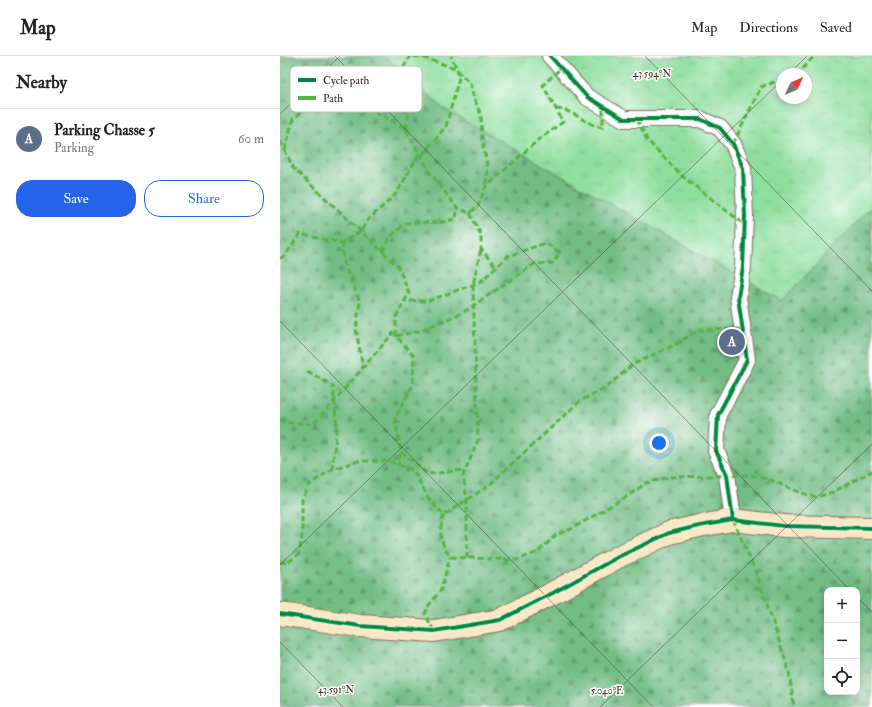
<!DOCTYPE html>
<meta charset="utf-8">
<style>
body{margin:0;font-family:"IM FELL Double Pica",serif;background:#f2f2f2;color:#222}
.controls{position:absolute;right:12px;bottom:12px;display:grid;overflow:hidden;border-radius:8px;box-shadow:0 2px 10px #0003}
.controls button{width:36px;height:36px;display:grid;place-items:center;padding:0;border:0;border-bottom:1px solid #e0e0e0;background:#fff;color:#222;font:20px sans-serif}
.compass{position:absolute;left:496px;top:12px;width:36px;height:36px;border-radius:50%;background:#fff;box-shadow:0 2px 10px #0003;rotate:46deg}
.you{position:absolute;left:379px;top:387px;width:14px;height:14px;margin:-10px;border:3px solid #fff;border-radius:50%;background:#1a73e8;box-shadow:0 0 0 6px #1a73e833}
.badge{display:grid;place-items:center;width:26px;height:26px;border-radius:50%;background:#2563eb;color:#fff;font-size:13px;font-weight:700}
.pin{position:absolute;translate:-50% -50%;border:2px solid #fff;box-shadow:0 1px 4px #0006}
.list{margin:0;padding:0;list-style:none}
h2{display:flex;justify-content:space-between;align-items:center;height:52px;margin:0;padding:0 16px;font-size:17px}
h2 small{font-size:13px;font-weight:400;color:#767676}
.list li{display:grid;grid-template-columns:26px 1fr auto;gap:12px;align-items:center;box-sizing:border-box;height:60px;padding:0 16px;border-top:1px solid #e0e0e0}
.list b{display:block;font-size:15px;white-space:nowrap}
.list p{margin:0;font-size:13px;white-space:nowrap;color:#767676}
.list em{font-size:13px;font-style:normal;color:#767676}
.actions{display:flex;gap:8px;padding:12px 16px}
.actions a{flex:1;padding:9px 0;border:1px solid #2563eb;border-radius:16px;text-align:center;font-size:14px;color:#2563eb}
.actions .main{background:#2563eb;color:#fff}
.icon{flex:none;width:22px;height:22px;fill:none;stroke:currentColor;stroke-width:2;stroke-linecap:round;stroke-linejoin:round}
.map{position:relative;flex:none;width:592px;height:651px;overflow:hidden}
header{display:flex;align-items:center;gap:24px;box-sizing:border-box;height:56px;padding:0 20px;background:#fff;border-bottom:1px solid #e0e0e0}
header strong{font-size:19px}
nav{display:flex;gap:22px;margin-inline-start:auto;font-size:14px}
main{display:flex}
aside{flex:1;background:#fff}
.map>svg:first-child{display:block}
.grass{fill:url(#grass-tufts);stroke:#64845e;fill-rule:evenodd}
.forest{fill:url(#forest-firs);stroke:#567452;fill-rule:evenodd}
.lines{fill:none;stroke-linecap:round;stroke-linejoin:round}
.street-casing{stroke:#7d6f62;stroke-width:18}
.secondary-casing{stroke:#7d6f62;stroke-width:24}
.street{stroke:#fff;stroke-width:16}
.secondary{stroke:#fae7c3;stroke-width:22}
.quiet{stroke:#57b245;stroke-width:3;stroke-dasharray:6 3;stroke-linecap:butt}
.cycleway-casing{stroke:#fff;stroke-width:6}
.cycleway{stroke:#00873e;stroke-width:4}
.ticks{fill:none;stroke:#3b2a1e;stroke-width:1;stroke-opacity:0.45}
.key{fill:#fff;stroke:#c4bfbc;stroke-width:1}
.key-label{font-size:11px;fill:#3b2a1e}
.ticks-label{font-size:10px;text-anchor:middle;fill:#3b2a1e;stroke:#fff;stroke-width:3;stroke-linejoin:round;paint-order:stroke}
</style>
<header>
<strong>Map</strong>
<nav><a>Map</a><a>Directions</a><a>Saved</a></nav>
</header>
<main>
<aside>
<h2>Nearby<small></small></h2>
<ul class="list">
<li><span class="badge" style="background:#5c6f8a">A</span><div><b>Parking Chasse 5</b><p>Parking</p></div><em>60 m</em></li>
</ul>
<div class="actions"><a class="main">Save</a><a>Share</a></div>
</aside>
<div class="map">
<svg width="592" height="651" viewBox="0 0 592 651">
<defs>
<pattern id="grass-tufts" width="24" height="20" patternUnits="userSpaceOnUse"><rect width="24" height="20" fill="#8ede9e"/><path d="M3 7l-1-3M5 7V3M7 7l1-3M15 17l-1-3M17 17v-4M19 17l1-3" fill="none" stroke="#7bbf88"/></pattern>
<pattern id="forest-firs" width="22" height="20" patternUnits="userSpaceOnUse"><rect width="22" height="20" fill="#72bd85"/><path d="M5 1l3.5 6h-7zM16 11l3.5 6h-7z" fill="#5f9a6c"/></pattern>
</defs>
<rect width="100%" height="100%" fill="#fff"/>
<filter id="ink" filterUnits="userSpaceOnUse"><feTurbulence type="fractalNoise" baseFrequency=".025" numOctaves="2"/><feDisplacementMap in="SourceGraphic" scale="8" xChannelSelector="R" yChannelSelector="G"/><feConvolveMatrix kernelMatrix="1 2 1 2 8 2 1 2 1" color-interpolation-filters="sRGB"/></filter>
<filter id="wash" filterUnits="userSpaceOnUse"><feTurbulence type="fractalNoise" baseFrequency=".012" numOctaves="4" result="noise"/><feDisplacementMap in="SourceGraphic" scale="16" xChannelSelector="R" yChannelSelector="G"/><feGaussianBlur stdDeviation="0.9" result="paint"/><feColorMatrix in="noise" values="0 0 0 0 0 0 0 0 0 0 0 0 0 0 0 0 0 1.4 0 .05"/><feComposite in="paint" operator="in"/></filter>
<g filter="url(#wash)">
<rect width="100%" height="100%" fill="#f8f0e1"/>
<!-- grass -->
<path class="grass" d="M104 0H592V150L502 245 164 53ZM502 18H526V42H502Z"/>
<!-- forest -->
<path class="forest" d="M0 0H104L164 53 502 245 592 150V651H0ZM547 534H577V636H547Z"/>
</g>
<g filter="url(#ink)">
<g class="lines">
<!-- street casing -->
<g class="street-casing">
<path id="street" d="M270 0 307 41 344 63H420L440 72 453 88 463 112 465 160 463 211 458 241 467 304 438 359 436 395 447 419 453 464"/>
</g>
<!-- secondary casing -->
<g class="secondary-casing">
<path id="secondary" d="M0 558 80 570 154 575 220 564 269 539 338 501 389 477 419 470 453 464 504 470 592 472"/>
</g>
<!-- street -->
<use href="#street" class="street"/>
<!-- secondary -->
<use href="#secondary" class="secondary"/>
<!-- quiet -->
<path class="quiet" d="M516 18 519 17 534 0
M276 53C294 53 304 69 323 71V51
M357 63 367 84 401 119 465 169
M126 73C131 54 126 36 120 18L130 0 141 1 175 12 190 27 194 43 201 59 202 84 208 113 205 132
M0 85 14 113 118 210 129 237 116 261V280L134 300 133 329 115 362 121 396 118 409
M453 88 481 31 502 23
M5 94 13 63 26 52 49 41 63 38 126 73 151 118 177 152 190 157 198 150 205 132 258 84 283 66 263 29 281 12
M190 157 201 179V193L216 211
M62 187 64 208 80 246 76 274 83 311
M103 196 110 181 126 167 162 166 176 163 177 152
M0 202 5 200 20 178 62 187 81 175 88 164 117 137 139 98 144 97 166 70 179 22 178 15 171 0
M116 280 139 275 184 256 254 208 274 207 279 196 266 187 228 200 200 226 148 245H124
M27 315 53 330 57 370 52 413
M0 363 3 366 34 368 114 276
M121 396 148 418 185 414
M164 459C158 477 160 485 170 501L237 504 258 496 276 479 293 472 346 441 366 427 389 421 471 419 493 425 521 437 537 441 553 436 592 415
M453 464 478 521 509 615 514 651
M187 502V444L183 420 198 384 193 229 201 193
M0 506 7 507 19 498 22 480V444L29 429 52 413 78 405H108L133 414 149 443 164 459 208 430 299 346 328 330 352 309 394 289 419 274 462 273
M154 575 145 558 149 549 161 534 170 501"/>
<!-- cycleway casing -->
<g class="cycleway-casing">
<path id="cycleway" d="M270 0 307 41 344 63H420L440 72 453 88 463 112 465 160 463 211 458 241 467 304 438 359 436 395 447 419 453 464
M0 558 80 570 154 575 220 564 269 539 338 501 389 477 419 470 453 464 504 470 592 472"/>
</g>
<!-- cycleway -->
<use href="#cycleway" class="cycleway"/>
</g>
</g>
<!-- ticks -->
<path class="ticks" d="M55 0 570 534M365 0 592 235M509 18 527 0M0 58 60 0M0 265 373 651M0 509 502 24M577 541 592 556M0 586 63 651M320 651 592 388"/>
<!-- legend -->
<rect x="10" y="10" width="132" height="46" rx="6" class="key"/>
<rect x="18" y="22" width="18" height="4" fill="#00873e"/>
<rect x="18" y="40" width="18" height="4" fill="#57b245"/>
<g class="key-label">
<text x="43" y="28">Cycle path</text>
<text x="43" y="46">Path</text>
</g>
<g class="ticks-label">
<text x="372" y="21">43.594°N</text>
<text x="56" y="637">43.591°N</text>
<text x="327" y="638">5.040°E</text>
</g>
</svg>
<div class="controls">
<button>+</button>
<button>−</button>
<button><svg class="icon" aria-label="locate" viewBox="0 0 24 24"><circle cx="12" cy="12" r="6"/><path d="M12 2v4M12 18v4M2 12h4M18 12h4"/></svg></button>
</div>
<svg class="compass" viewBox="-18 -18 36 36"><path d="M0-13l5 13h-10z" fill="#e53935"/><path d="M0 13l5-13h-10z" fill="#767676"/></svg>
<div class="you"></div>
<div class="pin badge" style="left:452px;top:286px;background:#5c6f8a">A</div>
</div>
</main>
